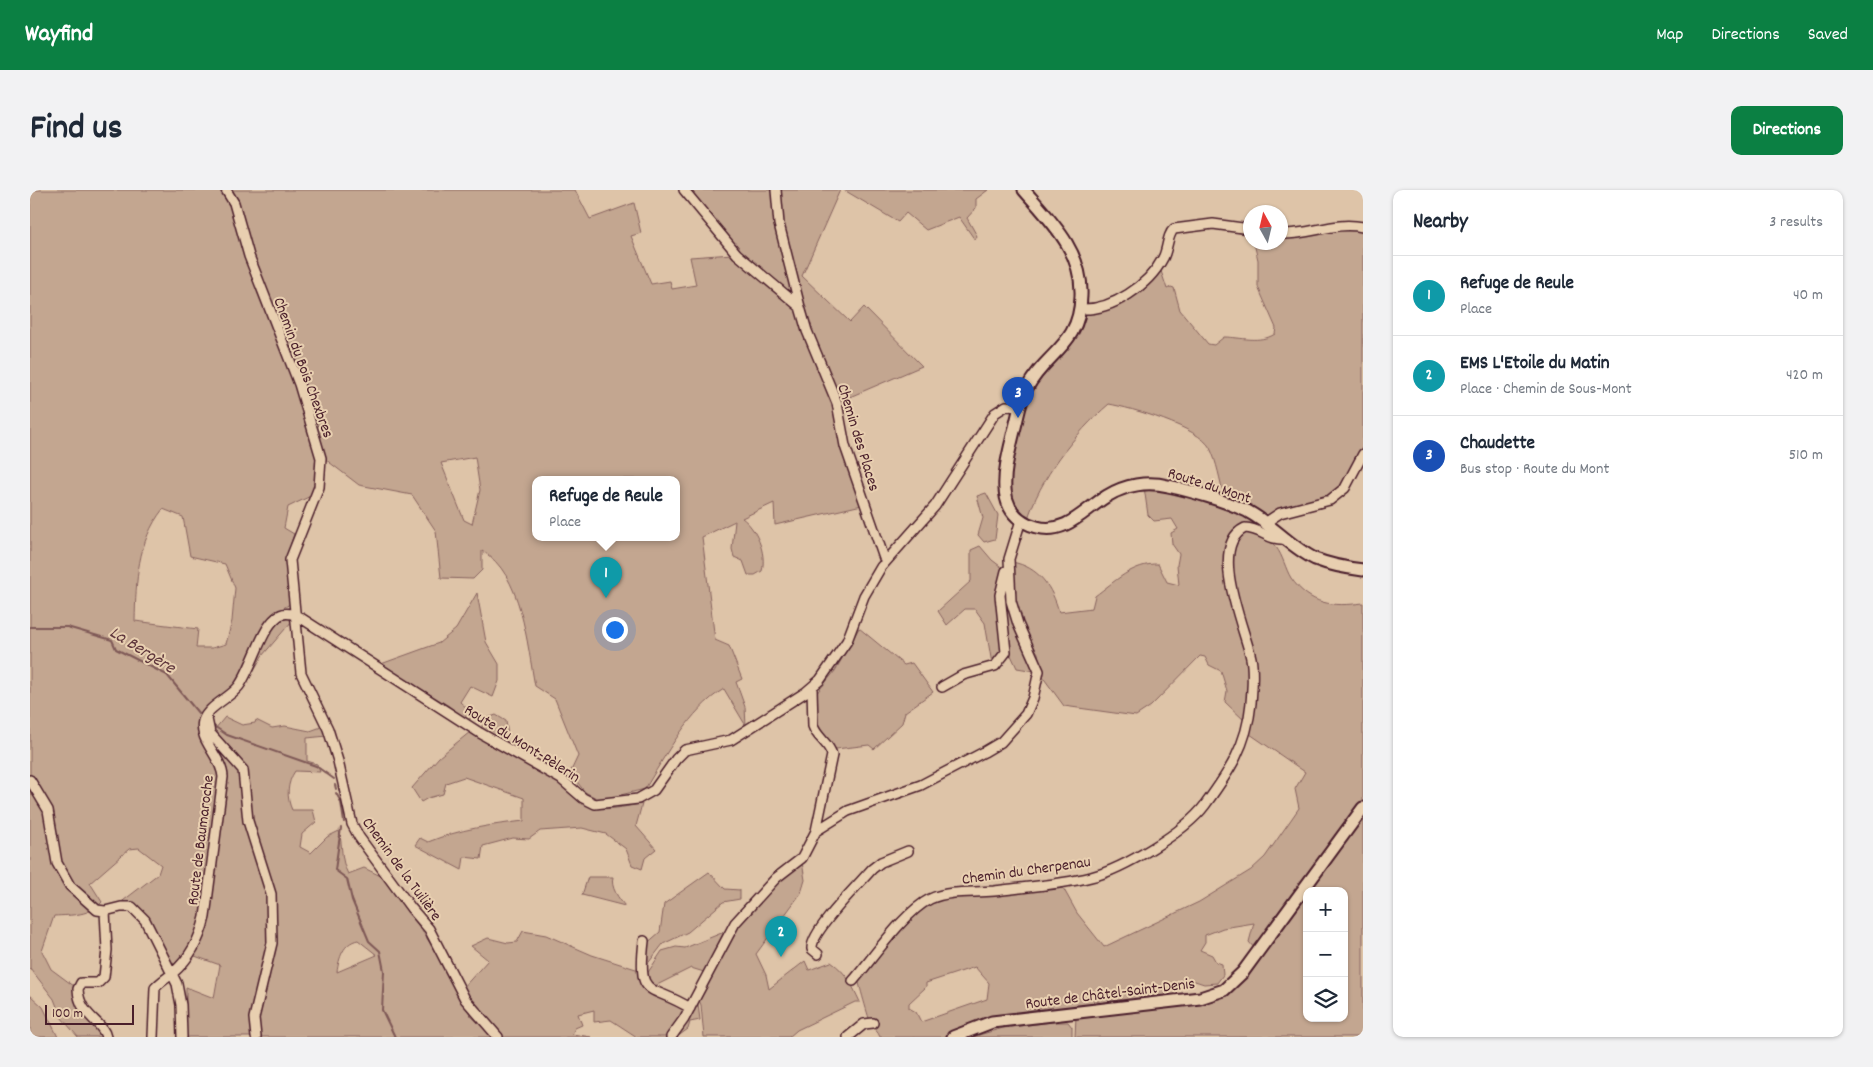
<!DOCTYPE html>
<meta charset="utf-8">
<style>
body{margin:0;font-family:Dekko,sans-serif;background:#f2f2f3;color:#1f2937}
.controls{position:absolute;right:15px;bottom:15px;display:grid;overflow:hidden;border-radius:10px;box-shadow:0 1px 4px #0004}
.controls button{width:45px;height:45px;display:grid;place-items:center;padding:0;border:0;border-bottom:1px solid #e0e1e3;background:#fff;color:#1f2937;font:25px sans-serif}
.compass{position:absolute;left:1213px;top:15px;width:45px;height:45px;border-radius:50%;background:#fff;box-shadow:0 1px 4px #0004;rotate:352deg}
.scale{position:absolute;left:15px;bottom:12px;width:89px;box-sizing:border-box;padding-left:5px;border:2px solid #4a1f2b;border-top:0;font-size:14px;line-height:18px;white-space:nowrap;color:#4a1f2b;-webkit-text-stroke:4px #e8cfb0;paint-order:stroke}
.you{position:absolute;left:584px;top:439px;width:18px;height:18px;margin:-12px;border:4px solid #fff;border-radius:50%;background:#1a73e8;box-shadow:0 0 0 8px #1a73e833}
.badge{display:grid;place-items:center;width:32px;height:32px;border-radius:50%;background:#0b8043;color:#fff;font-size:16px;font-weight:700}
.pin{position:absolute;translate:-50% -41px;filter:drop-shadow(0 1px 2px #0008)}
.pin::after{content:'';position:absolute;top:26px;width:18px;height:15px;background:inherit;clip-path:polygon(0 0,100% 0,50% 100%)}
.popup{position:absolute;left:502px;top:286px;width:148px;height:65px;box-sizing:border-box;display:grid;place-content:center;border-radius:10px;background:#fff;filter:drop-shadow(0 1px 4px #0005);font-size:16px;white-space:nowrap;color:#747a83}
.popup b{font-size:19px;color:#1f2937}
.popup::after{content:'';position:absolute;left:50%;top:100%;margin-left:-10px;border:10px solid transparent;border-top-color:#fff}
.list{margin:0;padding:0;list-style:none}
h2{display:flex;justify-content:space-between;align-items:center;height:65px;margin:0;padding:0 20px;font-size:21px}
h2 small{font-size:16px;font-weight:400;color:#747a83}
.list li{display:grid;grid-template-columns:32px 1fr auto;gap:15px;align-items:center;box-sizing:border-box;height:80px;padding:0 20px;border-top:1px solid #e0e1e3}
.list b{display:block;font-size:19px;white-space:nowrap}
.list p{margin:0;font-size:16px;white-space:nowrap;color:#747a83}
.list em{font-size:16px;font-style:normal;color:#747a83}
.icon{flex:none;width:28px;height:28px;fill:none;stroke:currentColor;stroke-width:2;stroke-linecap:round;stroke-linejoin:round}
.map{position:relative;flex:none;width:1333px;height:847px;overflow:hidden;border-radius:10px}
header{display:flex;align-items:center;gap:30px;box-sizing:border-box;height:70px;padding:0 25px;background:#0b8043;color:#fff}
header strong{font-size:24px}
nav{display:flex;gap:28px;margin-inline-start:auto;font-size:18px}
.intro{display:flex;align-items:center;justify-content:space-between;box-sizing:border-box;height:120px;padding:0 30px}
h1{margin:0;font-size:35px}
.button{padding:12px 22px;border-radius:10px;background:#0b8043;color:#fff;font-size:18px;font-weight:700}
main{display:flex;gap:30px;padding:0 30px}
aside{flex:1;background:#fff;border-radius:10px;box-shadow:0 1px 4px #0004}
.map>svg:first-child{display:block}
.green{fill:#c3a690;stroke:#86625e;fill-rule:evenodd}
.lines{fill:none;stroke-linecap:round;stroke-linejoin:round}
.stream{stroke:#7e5856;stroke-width:2}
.minor-casing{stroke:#4a1f2b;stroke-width:12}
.major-casing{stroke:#4a1f2b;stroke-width:15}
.minor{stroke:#e8cfb0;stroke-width:9}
.major{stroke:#e8cfb0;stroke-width:11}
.labels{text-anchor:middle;stroke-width:4;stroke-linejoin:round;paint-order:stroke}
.street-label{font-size:16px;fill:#4a1f2b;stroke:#e8cfb0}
.water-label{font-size:18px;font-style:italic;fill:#60373d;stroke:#e8cfb0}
</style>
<header>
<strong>Wayfind</strong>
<nav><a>Map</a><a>Directions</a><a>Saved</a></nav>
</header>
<div class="intro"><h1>Find us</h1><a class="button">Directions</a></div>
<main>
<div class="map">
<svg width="1333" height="847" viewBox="0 0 1333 847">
<rect width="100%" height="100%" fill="#dec4a8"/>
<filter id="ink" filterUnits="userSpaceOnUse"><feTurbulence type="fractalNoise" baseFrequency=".02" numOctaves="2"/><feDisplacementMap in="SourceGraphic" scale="10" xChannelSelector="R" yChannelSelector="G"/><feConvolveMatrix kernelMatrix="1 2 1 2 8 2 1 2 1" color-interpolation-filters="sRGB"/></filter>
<g filter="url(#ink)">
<!-- green -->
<path class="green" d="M0 0H545L560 29 604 13 611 43 601 46 621 94 640 91 642 99 666 95 660 67 703 64 767 118 805 214 832 315 745 335 744 313 712 328C726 338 737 363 732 381L725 385H718L713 371 704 367 702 359 705 331 672 347 685 450 699 456 712 489 706 492 715 517 716 536 694 499C660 519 635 566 615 599L570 610 555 602 540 583 548 566 525 509 505 496C497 455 492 383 452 361V380L443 389 411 388 406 341 382 305 329 295 295 269 293 300 258 317 254 338 264 344C255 367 258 390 260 414L248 421 235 435 240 436 259 426 262 431 232 466 214 498 205 494 173 528 185 539 195 527 212 535 225 533 226 530 242 538 255 536 280 541 294 536 297 546 277 548V571L287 574 290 582 265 581C257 593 256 607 262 620H283L286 632 272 644 270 657 281 663 297 647 309 641C313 656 310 669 318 684L334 678 357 689 400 753 441 826 463 847H156V797L184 808 190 775 162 765 164 748 154 764 138 781 109 726 99 719 85 717 128 684 131 675 109 658 99 659 60 693 72 712C60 726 42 725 24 726L12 761 21 779 48 799 51 814 78 840 79 847H48L31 827 24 809 0 778ZM445 267 450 300 442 334 434 330 411 273ZM506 289H646V347H506ZM133 319 153 327 160 366 195 374 205 398 202 431 196 454 182 458H166L168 439 105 431C106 391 107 352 133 319ZM328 750 347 765 307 782C309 768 313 753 328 750Z
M656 0H744L766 112 707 61Z
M750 0H810L772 86 820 132 834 117 892 176 808 212C781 144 754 74 750 0Z
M814 0H958L946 9V18L937 28 947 46 945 50 929 27 896 40 876 23 868 32Z
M1301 32 1333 39V260L1313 297 1304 307 1235 327 1194 306C1190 291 1187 272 1180 258 1169 237 1101 218 1079 214 1045 243 1009 289 997 332L989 326 977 303 983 260 999 205 1009 188 1044 150 1053 127 1058 122 1082 113 1130 78 1137 99 1141 97 1144 98 1150 120 1178 154 1184 155 1194 147C1211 147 1229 154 1245 144L1246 138 1228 97V70L1224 53 1250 52 1251 41 1290 38Z
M1119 294 1216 324 1245 344C1222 337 1203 327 1197 359L1220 482 1216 532 1195 512 1197 501 1191 481 1179 475 1175 467 1170 466 1121 516 1106 526 1034 516 1012 486 1008 463 993 439 981 391 982 372C1009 377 1022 397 1029 422L1062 418 1065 406C1084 392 1103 373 1128 374L1137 392 1149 395 1147 375 1149 364 1142 354 1141 343 1148 339 1142 329 1124 331 1118 325 1114 297Z
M956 303 968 325 965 349 954 352 948 345 953 328 947 306Z
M1215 340C1225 344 1239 348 1246 357 1253 366 1255 378 1261 388 1280 415 1303 417 1333 413V613L1225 759 1219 752 1224 733 1193 738 1175 745V752L1170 760 1182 765 1186 772 1192 774 1193 785 1187 793 1174 794 1162 790 1142 801 1133 811 1077 815 1064 810 1063 815 968 826 946 831 914 847H850C848 841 844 840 841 834 839 830 828 791 828 788L885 723 905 709 1032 696 1047 723 1074 757 1169 712 1221 680 1235 667 1269 618 1265 599 1275 582 1220 544 1225 491 1203 393 1202 355ZM945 777 959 793 957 809 891 832 886 822 879 818V813L896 797V793Z
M950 356 962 370 974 379V461L962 474 955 433 945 419H935L917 435 908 421 941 391V360Z
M978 384 1005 481 987 478 980 463 971 405Z
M447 403 456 452 469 474V491L463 507 440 496 430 512 447 527 436 530 419 516 351 474 409 453 426 439Z
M829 438 874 475 882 473 903 502 875 522 872 533 844 559 839 555 806 559 787 540 785 505 805 481Z
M466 525 476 531 478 546 473 551 451 539 455 529Z
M440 542 541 600C560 627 583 618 612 614L606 636 626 659 615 668 612 679 602 675 596 659 576 644 552 638 510 641 499 649 483 648 453 656 451 669 434 667 432 680 385 655 390 648 398 652C430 639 460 635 494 631V608L434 587 416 593 413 604 398 608 391 612 382 598 409 567Z
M1333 626V847H1045L1046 826 1169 812 1191 807 1215 786 1277 701V828H1314V701H1277Z
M772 672 775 690 771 703 726 764 736 785 739 799 775 771 779 780 801 772C817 783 822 795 830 812H825L767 840 759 847H674L671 815 668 808 706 737 737 699Z
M679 682 695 699 710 700V709L693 712 658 742 633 754 616 776 615 755 630 742 634 714Z
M558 687H583C580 697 589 709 595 716L552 705Z
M493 741 516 745 562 765 609 780 611 792 621 804 651 809 668 814 670 830 660 832 658 839 647 847H607L581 830 564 832V820L548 824 552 835 545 838 542 844 561 847H472L432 799 458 770 441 756 458 748 478 753 487 752Z
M694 742 674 782 661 778 623 797 615 787 632 761 646 757 655 758Z
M0 805 13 817 28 847H0Z
M1022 832H1038L1042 837V847H942L973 838Z"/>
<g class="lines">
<!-- stream -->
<path class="stream" d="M0 437H37L82 450 86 459 137 485 169 524
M181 534 197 545 286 576 304 589
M305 595 306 599
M306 603 311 612 314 632
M311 638 305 680 317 689 322 710 339 751 350 761 354 781 352 820 365 847"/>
<!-- minor casing -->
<g class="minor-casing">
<path id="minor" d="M196 0 204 13 219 66 269 194 291 268 289 297 260 370 271 483 298 539 308 571 322 634 329 647 381 718 399 739 435 809 468 847
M654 0 707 64 770 117 777 141 807 213 815 256 855 371
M746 0 749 34 770 117
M1250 44C1281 45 1304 31 1333 37
M1050 119C1082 121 1119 95 1133 68 1138 59 1137 45 1144 39L1183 34 1220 39
M1235 333 1250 323 1300 310 1315 298 1333 264
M912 497 933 485 965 476 976 462 970 405 976 381
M782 498 783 536C787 548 799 553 802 565L786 641
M177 529 180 543 213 580 218 631 241 704 242 753 224 828 226 847
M0 590 18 620 27 673 40 696 67 720 75 721 91 717H102L115 730 147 794 151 815 152 847
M75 721 77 760 74 787 68 793H51L48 799C49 826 73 831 76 847
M614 751C607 811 620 793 660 818
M788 764 782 759C780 742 829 694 842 679L851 672 878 661
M823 791C843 768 874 722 900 709 919 700 943 703 964 701 995 697 1030 695 1061 687 1093 679 1155 642 1175 615 1199 582 1217 556 1221 513 1222 499 1224 483 1221 468 1215 439 1177 356 1215 338 1233 339 1237 351 1257 349
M123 847 125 798C130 792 137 788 143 783 160 768 170 749 175 727L193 587C192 567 168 550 173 531 178 516 200 508 209 496 222 478 231 440 246 428 253 421 262 423 271 428L450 543 531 589 553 608 565 614 608 609 624 600 646 569 655 560 701 550 776 502 790 490 817 451 834 406 851 377 905 316 965 223 976 216 990 217
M641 847 654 829 705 733 746 688 772 668 786 641 818 621 891 595 954 562 971 552 996 524 1003 508 1009 481 988 434 981 411 979 369 991 330
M818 847 834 834 843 833"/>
</g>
<!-- major casing -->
<g class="major-casing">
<path id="major" d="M994 0C1021 31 1053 62 1051 106 1050 156 1016 162 997 198 990 210 988 227 984 241 976 275 960 325 1007 337 1036 345 1055 319 1077 306 1095 295 1117 291 1138 296 1162 301 1195 311 1217 321 1242 334 1260 357 1285 369 1300 375 1317 378 1333 380
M923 847 962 832 1170 808 1194 800 1213 782 1333 618"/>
</g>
<!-- minor -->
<use href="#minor" class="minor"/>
<!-- major -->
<use href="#major" class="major"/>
</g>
</g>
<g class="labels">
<!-- street labels -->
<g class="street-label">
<text transform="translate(275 177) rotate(70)" y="6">Chemin du Bois Chexbres</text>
<text transform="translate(830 247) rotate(73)" y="6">Chemin des Places</text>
<text transform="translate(1180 294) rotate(18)" y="6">Route du Mont</text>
<text transform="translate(493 552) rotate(32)" y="6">Route du Mont-Pèlerin</text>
<text transform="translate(169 650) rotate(-83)" y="6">Route de Baumaroche</text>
<text transform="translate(373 678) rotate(54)" y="6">Chemin de la Tuilière</text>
<text transform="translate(996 679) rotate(-8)" y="6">Chemin du Cherpenau</text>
<text transform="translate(1080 802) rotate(-7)" y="6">Route de Châtel-Saint-Denis</text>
</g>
<!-- water labels -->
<g class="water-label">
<text transform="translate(113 459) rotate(32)" y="6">La Bergère</text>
</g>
</g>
</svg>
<div class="controls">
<button>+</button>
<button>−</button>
<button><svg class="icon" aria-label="layers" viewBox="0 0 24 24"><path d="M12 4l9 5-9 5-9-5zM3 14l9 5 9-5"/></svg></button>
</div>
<svg class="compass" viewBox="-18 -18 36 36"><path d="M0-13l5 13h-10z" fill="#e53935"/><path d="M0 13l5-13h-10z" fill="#747a83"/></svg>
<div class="scale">100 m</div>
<div class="you"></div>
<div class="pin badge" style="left:576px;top:408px;background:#0f9aa8">1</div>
<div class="popup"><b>Refuge de Reule</b>Place</div>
<div class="pin badge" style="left:751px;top:767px;background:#0f9aa8">2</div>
<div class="pin badge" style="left:988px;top:228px;background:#1a4fb4">3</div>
</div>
<aside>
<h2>Nearby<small>3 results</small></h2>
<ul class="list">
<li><span class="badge" style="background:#0f9aa8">1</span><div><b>Refuge de Reule</b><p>Place</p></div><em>40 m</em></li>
<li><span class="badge" style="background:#0f9aa8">2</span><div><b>EMS L'Etoile du Matin</b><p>Place · Chemin de Sous-Mont</p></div><em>420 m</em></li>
<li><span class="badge" style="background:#1a4fb4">3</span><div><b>Chaudette</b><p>Bus stop · Route du Mont</p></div><em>510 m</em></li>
</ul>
</aside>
</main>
